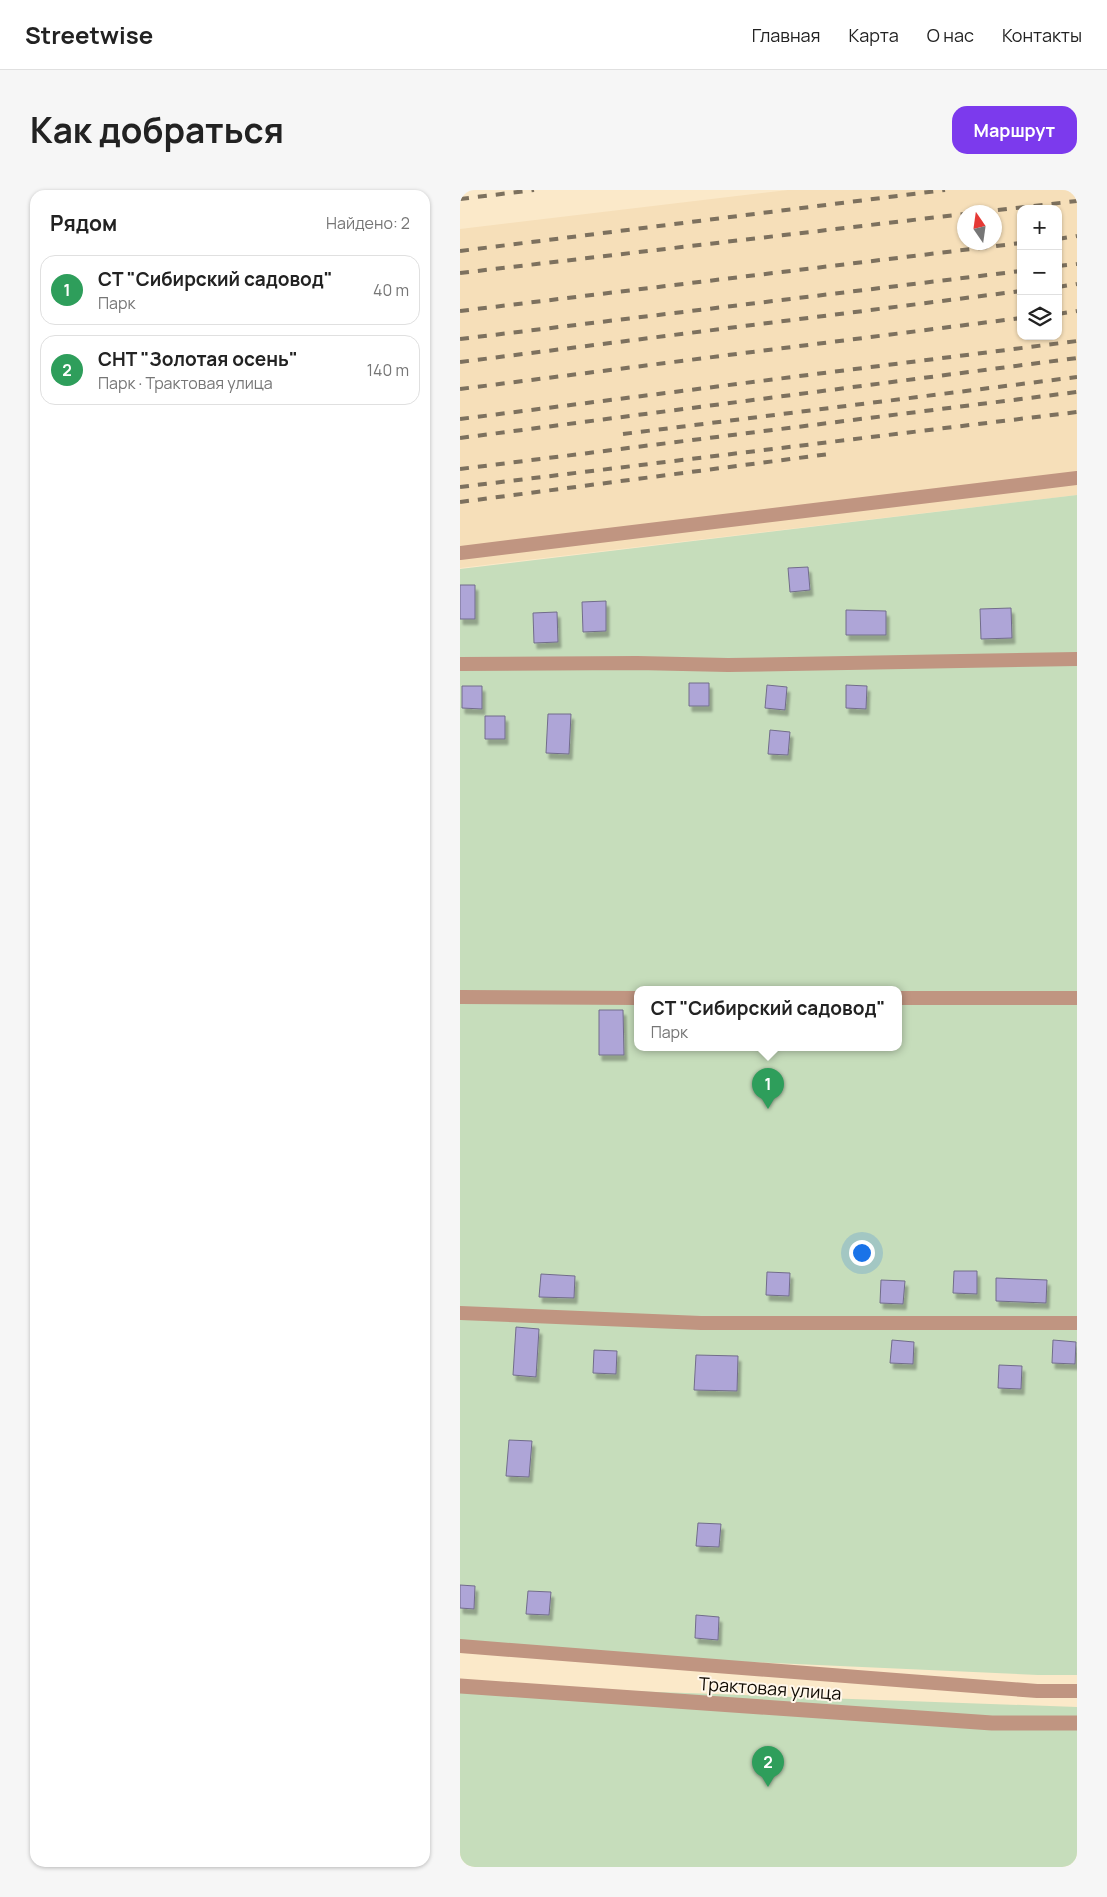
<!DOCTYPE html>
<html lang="ru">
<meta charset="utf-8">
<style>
body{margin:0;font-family:Manrope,sans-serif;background:#f6f6f6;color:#222}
.controls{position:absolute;right:15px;top:15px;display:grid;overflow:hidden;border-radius:10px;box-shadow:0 1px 4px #0004}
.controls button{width:45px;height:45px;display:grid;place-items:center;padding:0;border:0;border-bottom:1px solid #e0e0e0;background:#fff;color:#222;font:25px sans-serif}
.compass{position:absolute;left:497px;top:15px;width:45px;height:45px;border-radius:50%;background:#fff;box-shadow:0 1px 4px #0004;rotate:347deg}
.you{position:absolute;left:401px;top:1062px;width:18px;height:18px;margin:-12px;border:4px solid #fff;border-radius:50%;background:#1a73e8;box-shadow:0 0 0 8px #1a73e833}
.badge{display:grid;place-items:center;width:32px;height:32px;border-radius:50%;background:#7c3aed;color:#fff;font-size:16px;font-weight:700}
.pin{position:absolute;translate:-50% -41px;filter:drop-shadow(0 1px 2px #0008)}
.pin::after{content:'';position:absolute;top:26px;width:18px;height:15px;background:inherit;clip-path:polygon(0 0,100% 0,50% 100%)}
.popup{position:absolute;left:174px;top:796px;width:268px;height:65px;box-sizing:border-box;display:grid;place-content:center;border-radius:10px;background:#fff;filter:drop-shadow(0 1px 4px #0005);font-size:16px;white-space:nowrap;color:#767676}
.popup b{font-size:19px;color:#222}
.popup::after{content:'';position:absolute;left:50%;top:100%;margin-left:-10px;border:10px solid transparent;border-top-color:#fff}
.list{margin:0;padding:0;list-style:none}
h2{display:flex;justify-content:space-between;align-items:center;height:65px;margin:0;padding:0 20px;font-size:21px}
h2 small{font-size:16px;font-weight:400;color:#767676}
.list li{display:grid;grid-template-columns:32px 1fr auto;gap:15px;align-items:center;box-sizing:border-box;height:70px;margin:0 10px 10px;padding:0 10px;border:1px solid #e0e0e0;border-radius:15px}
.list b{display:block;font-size:19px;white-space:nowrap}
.list p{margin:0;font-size:16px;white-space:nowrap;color:#767676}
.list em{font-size:16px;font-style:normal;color:#767676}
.icon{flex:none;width:28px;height:28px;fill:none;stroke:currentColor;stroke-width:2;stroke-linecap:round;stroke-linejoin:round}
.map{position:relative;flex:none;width:617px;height:1677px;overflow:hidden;border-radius:15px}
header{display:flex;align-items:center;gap:30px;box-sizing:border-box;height:70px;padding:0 25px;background:#fff;border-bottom:1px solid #e0e0e0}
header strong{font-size:24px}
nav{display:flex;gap:28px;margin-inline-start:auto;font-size:18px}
.intro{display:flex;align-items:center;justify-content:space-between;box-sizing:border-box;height:120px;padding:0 30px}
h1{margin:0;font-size:35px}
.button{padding:12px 22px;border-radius:15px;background:#7c3aed;color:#fff;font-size:18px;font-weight:700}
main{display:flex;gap:30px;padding:0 30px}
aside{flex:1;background:#fff;border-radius:15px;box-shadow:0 1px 4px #0004}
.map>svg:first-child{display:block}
.built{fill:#f6dfb9;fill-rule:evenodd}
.green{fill:#c6ddbb;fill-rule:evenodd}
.building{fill:#aea5d7;stroke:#716c8a;filter:url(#shadow)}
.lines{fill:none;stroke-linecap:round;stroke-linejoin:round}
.lane{stroke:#c09581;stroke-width:14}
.street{stroke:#c09581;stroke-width:15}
.rail{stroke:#7d715e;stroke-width:4;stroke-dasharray:9 9;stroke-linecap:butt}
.labels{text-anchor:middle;stroke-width:4;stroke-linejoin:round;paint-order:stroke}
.street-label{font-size:18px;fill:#100a02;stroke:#fff7eb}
</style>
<header>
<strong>Streetwise</strong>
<nav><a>Главная</a><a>Карта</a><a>О нас</a><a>Контакты</a></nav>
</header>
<div class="intro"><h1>Как добраться</h1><a class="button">Маршрут</a></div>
<main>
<aside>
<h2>Рядом<small>Найдено: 2</small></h2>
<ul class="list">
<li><span class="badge" style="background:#2e9e5b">1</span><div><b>СТ &quot;Сибирский садовод&quot;</b><p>Парк</p></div><em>40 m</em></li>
<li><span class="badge" style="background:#2e9e5b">2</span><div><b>СНТ &quot;Золотая осень&quot;</b><p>Парк · Трактовая улица</p></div><em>140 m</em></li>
</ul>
</aside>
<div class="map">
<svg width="617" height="1677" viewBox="0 0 617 1677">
<defs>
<filter id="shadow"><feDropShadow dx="3" dy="5.5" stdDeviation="1" flood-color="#0004"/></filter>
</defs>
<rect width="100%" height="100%" fill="#fbe9c9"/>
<!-- built -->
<path class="built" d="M328 0H617V305L0 378V39ZM561 19H598V146H561ZM504 22H534V52H504Z"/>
<!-- green -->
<path class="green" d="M617 305V1485H578L0 1459V379ZM178 800H438V858H178Z
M0 1495 617 1517V1677H0Z"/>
<!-- building -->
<path class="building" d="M348 377 350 400 330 402 328 378Z
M0 395H15V429H0Z
M146 411V441L123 442 122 412Z
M551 418 552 448 521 449 520 419Z
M386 420 426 421V445H386Z
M97 422 98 452 74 453 73 423Z
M229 493H249V516H229Z
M307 495 327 497 325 520 305 518Z
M386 495 407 496 406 519 386 518Z
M2 496H22V519L2 518Z
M88 524H111L109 564 86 563Z
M25 526H45V549H25Z
M310 540 330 542 328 565 308 564Z
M139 820H163L164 865H139Z
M494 1081H517V1104L493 1103Z
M307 1082 330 1083 329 1106 306 1105Z
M81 1084 115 1086 114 1108 79 1107Z
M536 1088 587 1090 586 1113 536 1111Z
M421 1090 445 1091 443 1114 420 1113Z
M56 1137 79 1139 76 1187 53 1185Z
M432 1150 454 1152 453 1174 430 1173Z
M593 1150 616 1152 615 1174 592 1173Z
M134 1160 157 1161 156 1184 133 1183Z
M236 1165 278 1166 277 1201 234 1200Z
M539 1175 562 1176 561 1199 538 1198Z
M49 1250 72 1251 69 1287 46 1286Z
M238 1333 261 1334 259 1357 236 1356Z
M0 1395 15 1396 14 1419 0 1418Z
M68 1401 91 1402 89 1425 66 1424Z
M236 1425 259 1427 258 1450 235 1448Z"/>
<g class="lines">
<!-- lane -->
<path class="lane" d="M0 363 617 288
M0 474 177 473 268 475 617 469
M0 807 178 808
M438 808H617
M0 1123 241 1133H617
M0 1456 577 1501H617"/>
<!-- street -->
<path class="street" d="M0 1496 532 1533H617"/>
<!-- rail -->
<path class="rail" d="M0 9 74 0
M520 22 617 11
M598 49 617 46
M0 61 485 0
M598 76 617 74
M0 83 504 24
M598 97 617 94
M0 121 561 53
M598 124 617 121
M0 149 561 81
M0 172 561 101
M0 199 561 128
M0 229 617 151
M163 244 617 187
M0 248 617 168
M0 279 617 202
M0 297 617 222
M0 312 369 264"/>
</g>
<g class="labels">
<!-- street labels -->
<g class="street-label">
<text transform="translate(310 1499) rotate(4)" y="6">Трактовая улица</text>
</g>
</g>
</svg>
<div class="controls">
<button>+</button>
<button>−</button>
<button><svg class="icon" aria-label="layers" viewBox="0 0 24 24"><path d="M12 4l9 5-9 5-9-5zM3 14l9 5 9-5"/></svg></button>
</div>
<svg class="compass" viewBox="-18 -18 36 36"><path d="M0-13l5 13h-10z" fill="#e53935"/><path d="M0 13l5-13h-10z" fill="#767676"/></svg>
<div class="you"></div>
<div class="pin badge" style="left:308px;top:919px;background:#2e9e5b">1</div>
<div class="popup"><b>СТ &quot;Сибирский садовод&quot;</b>Парк</div>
<div class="pin badge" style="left:308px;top:1597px;background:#2e9e5b">2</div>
</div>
</main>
